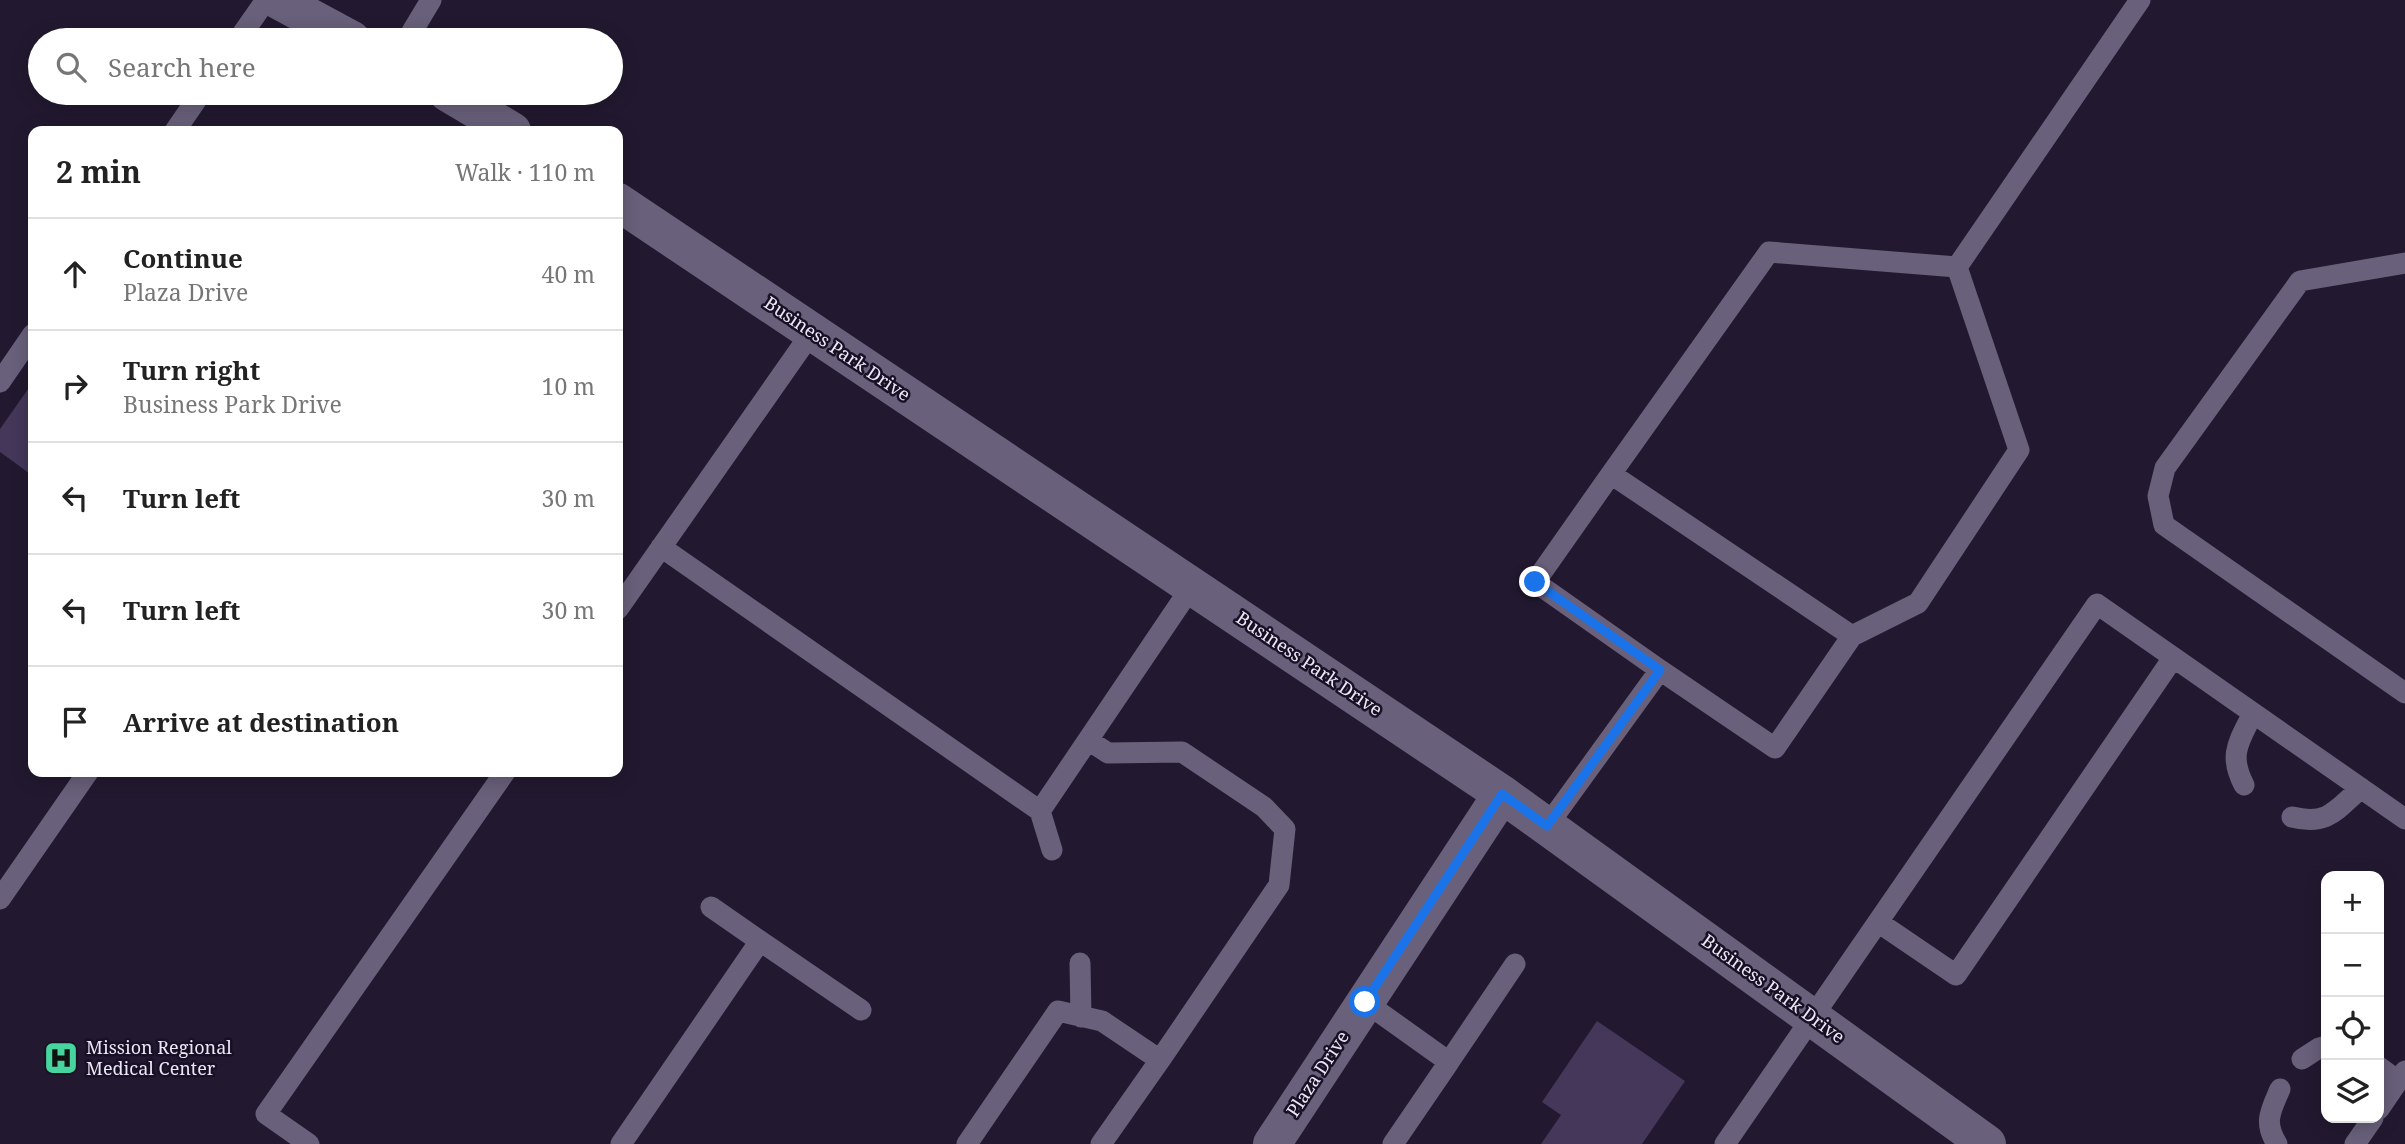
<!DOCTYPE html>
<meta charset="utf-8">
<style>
body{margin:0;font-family:"Noto Serif",serif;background:#f6f6f6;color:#222}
.controls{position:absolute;right:21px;bottom:21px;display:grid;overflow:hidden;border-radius:14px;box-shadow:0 4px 18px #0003}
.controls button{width:63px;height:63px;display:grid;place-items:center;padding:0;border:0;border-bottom:2px solid #e0e0e0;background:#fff;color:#222;font:35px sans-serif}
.stop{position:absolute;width:21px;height:21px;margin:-16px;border:5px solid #1a73e8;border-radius:50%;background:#fff}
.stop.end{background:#1a73e8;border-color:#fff;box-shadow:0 2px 7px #0008}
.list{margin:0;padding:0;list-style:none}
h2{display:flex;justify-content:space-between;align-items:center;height:91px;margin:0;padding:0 28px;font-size:30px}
h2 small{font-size:23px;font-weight:400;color:#767676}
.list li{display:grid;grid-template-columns:46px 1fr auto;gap:21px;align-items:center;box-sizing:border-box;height:112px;padding:0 28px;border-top:2px solid #e0e0e0}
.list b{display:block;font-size:26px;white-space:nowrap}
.list p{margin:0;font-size:23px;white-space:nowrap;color:#767676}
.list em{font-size:23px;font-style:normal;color:#767676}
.icon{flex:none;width:38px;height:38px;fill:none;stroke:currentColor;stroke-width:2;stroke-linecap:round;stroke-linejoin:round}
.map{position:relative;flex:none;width:2405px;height:1144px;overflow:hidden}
.search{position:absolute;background:#fff;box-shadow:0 4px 18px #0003;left:28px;top:28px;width:595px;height:77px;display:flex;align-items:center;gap:18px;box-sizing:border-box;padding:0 24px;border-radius:38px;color:#767676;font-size:26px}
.panel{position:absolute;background:#fff;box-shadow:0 4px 18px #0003;left:28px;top:126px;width:595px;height:651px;border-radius:14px}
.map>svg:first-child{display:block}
.building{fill:#44375a}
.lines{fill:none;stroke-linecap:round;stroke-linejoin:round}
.lane{stroke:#69607b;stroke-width:21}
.street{stroke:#69607b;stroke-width:38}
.route{stroke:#1a73e8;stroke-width:9}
.labels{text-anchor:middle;stroke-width:5;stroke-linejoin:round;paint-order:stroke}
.street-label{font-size:18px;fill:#ece7f7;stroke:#181025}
.poi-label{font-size:18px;fill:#ece7f7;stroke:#181025;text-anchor:start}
</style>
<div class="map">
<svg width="2405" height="1144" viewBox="0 0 2405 1144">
<rect width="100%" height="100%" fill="#221930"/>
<!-- building -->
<path class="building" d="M33 382V476L0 452V429Z
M1597 1021 1685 1081 1642 1144H1541L1561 1115 1542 1102Z"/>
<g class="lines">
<!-- lane -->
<path class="lane" d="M238 40 266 0
M407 40 431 0
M175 131 201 93
M2405 263 2300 281 2165 468 2158 496 2164 525 2405 693
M1957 267 2140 0
M0 382 33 334
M1611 474 1769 252 1957 267 2019 450 1918 603 1852 636
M661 547 1040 811
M618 609 812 332
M2244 785C2228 754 2239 742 2253 713
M2292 817C2328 826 2336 810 2361 788
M1547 826 1660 670 1775 748 1852 636 1611 474 1535 582 1660 670
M1052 850 1040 811 1192 586
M0 899 88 772
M711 907 760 941
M1878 922 1956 975 2173 658
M1080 963 1081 1017
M1365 1002 1449 1062 1393 1144
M2302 1059 2319 1048 2326 1046
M1449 1062 1515 964
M2379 1067 2398 1081
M2379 1109 2405 1071
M309 1144 266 1114 505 772
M621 1144 760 941 861 1010
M967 1144 1058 1011 1102 1021 1160 1060 1279 885 1285 829 1264 807 1182 752 1108 753 1088 740
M1101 1144 1160 1060
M1725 1144 2097 604 2405 819
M2277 1144C2263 1122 2271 1110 2280 1089
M2355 1144 2373 1118"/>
<!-- street -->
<path class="street" d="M278 0 352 40
M448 93 512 131
M618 202 1502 794 1987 1144
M1272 1144 1502 794"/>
</g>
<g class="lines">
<!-- route -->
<path class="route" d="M1365 1002 1502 794 1547 826 1660 670 1535 582"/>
</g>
<!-- icons -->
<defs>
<g id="hospital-square" transform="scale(1.75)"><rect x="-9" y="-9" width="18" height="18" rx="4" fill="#47d49e" stroke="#181025"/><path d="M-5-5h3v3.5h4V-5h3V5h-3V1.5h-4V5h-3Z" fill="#111"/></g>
</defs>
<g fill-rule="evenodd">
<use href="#hospital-square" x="61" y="1058"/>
</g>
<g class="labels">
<!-- street labels -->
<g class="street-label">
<text transform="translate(837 349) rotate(34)" y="6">Business Park Drive</text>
<text transform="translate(1309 664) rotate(34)" y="6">Business Park Drive</text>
<text transform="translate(1773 989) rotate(36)" y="6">Business Park Drive</text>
<text transform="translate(1318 1074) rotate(-57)" y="6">Plaza Drive</text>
</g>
<!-- poi labels -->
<g class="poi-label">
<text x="86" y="1054">Mission Regional<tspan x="86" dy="21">Medical Center</tspan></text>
</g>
</g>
</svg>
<div class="controls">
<button>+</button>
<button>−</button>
<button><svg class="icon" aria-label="locate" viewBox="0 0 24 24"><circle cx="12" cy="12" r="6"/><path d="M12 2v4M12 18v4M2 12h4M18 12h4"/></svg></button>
<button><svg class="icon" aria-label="layers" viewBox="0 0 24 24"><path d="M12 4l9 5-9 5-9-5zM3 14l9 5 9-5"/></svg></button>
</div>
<div class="stop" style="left:1365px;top:1002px"></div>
<div class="stop end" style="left:1535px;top:582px"></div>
<div class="search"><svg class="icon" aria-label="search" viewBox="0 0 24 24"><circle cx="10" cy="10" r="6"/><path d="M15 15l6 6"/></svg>Search here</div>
<section class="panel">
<h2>2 min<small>Walk · 110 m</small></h2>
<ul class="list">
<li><svg class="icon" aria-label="ahead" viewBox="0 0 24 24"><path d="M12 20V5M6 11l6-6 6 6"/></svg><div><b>Continue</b><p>Plaza Drive</p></div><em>40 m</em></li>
<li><svg class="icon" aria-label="right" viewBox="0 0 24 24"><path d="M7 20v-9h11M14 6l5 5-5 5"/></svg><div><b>Turn right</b><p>Business Park Drive</p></div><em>10 m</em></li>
<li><svg class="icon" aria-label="left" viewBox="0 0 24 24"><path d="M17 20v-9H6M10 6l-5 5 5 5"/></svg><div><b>Turn left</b></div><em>30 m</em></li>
<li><svg class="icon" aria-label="left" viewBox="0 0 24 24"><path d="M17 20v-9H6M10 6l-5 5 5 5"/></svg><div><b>Turn left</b></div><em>30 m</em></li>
<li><svg class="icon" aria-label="arrive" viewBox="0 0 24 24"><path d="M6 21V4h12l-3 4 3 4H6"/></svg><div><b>Arrive at destination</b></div></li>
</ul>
</section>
</div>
